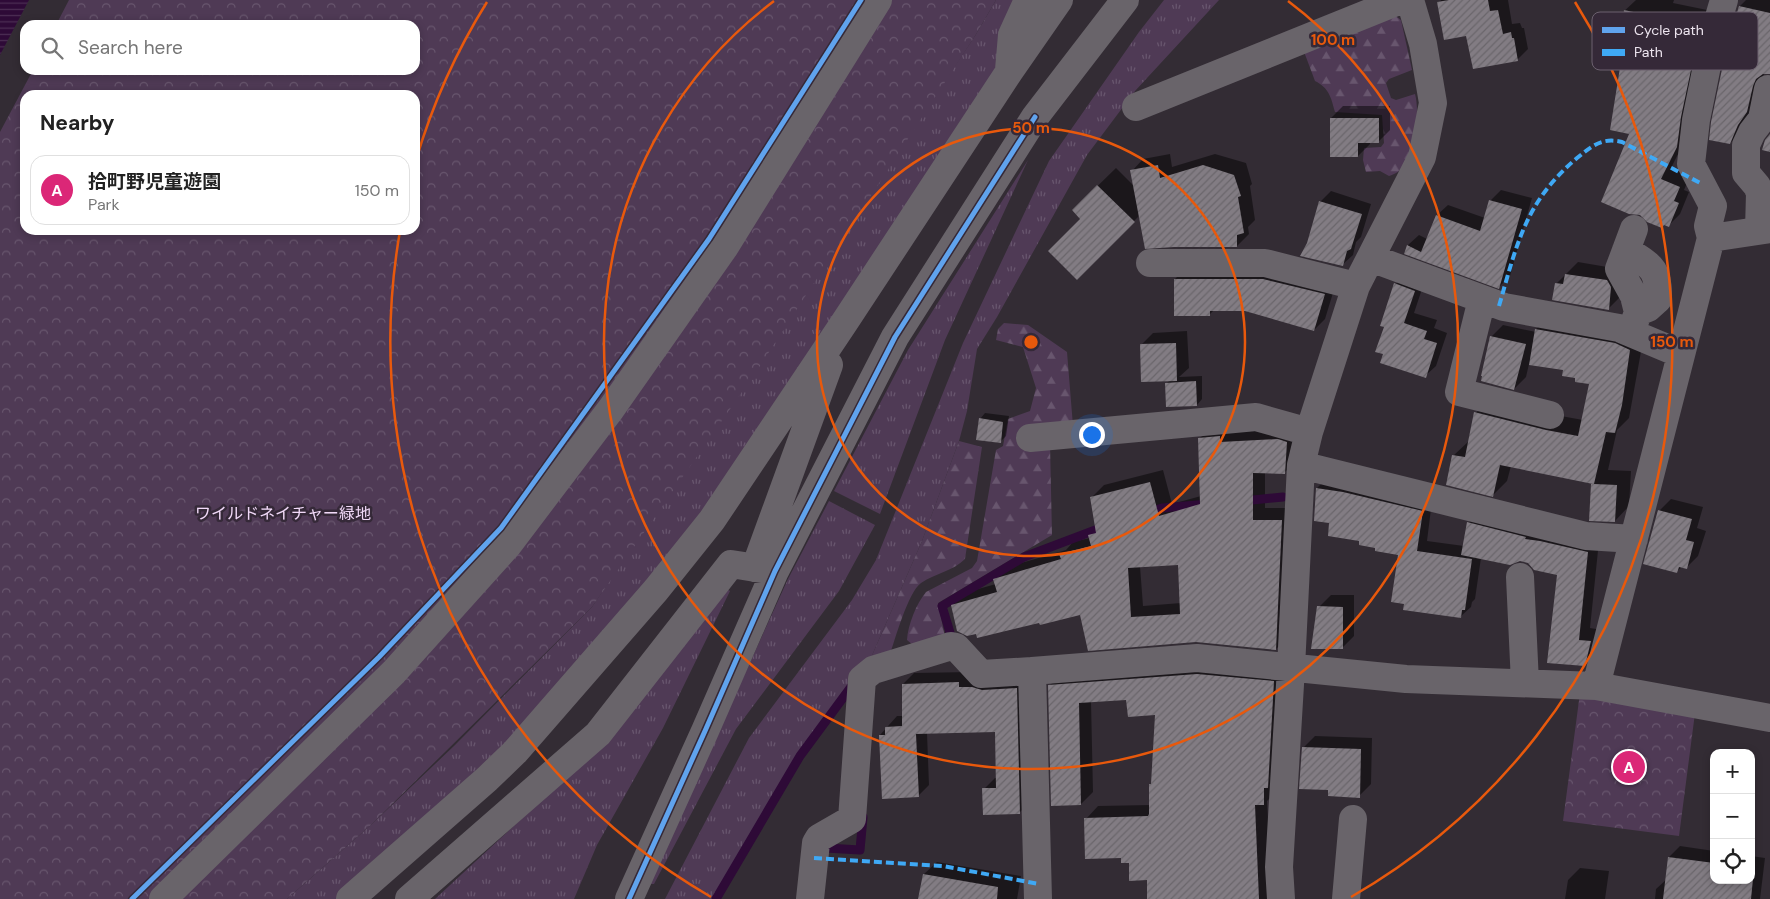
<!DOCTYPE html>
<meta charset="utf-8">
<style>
body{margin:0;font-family:"DM Sans","Noto Sans JP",sans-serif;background:#f2f2f2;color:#222}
.controls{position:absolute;right:15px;bottom:15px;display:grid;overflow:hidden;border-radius:10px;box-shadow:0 2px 8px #0003}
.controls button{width:45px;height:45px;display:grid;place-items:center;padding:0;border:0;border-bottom:1px solid #e0e0e0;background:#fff;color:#222;font:25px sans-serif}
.you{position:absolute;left:1091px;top:434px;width:18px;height:18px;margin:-12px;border:4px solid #fff;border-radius:50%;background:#1a73e8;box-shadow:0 0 0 8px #1a73e833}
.badge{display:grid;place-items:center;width:32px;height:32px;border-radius:50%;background:#db2777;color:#fff;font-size:16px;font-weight:700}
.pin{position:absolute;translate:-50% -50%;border:2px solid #fff;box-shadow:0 1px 5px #0006}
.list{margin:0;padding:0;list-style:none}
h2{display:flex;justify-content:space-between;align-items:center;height:65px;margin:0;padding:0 20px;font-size:21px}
h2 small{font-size:16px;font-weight:400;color:#767676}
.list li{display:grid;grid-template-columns:32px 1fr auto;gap:15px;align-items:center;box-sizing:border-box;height:70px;margin:0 10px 10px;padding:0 10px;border:1px solid #e0e0e0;border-radius:15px}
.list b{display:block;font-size:19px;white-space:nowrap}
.list p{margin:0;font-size:16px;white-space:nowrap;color:#767676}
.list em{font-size:16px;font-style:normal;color:#767676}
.icon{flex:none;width:28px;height:28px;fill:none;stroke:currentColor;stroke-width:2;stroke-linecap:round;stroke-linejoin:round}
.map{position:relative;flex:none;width:1770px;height:899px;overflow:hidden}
.search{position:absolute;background:#fff;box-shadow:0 2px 8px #0003;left:20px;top:20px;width:400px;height:55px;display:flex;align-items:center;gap:12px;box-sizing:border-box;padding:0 18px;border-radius:15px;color:#767676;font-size:19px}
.panel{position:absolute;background:#fff;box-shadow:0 2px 8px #0003;left:20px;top:90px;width:400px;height:145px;border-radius:15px}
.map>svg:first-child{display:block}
.grass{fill:url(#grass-tufts)}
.forest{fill:url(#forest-firs)}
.park{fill:url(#park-crowns);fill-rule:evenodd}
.water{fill:url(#water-rules)}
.shadow{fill:#0007;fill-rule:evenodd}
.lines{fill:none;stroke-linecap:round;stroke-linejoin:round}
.stream{stroke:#2e0a37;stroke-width:9}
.building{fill:url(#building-hatch);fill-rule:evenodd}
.minor{stroke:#69646a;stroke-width:28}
.quiet{stroke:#3fa9f5;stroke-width:4;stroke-dasharray:8 4;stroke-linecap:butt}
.cycleway-casing{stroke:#352938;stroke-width:8}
.cycleway{stroke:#60a3ed;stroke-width:5}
.ring{fill:none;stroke:#e8590c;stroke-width:2.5}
.labels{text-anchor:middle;stroke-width:5;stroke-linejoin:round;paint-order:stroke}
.park-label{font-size:16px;fill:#f1d9f8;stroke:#352938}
.key{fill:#352938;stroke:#6c616f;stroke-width:1}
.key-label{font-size:14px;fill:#ece4ee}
.centre{fill:#e8590c;stroke:#352938;stroke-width:2.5}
.ring-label{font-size:15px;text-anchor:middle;font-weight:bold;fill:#e8590c;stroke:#352938;stroke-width:5;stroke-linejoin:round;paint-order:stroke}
</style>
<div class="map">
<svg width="1770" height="899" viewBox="0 0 1770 899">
<defs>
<pattern id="grass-tufts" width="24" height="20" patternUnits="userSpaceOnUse" patternTransform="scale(1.25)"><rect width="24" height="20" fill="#4f3a55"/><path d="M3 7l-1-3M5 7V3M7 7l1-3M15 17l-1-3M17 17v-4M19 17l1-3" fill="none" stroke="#68566e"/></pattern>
<pattern id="forest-firs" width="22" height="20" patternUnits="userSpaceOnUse" patternTransform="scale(1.25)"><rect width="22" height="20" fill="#4f3a55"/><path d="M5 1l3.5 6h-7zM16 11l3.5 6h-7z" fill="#68566e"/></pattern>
<pattern id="park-crowns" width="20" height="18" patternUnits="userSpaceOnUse" patternTransform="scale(1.25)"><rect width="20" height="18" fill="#4f3a55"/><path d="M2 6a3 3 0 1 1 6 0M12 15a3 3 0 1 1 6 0" fill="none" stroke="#68566e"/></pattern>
<pattern id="water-rules" width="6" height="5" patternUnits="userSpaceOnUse" patternTransform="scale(1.25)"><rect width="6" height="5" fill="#2e0a37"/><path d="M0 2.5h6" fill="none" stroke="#4c2e54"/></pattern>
<pattern id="building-hatch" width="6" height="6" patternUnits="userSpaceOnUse" patternTransform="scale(1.25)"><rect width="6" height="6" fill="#827c83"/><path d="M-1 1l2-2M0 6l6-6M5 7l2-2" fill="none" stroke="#6a666b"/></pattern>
</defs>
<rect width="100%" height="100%" fill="#332c34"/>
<!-- grass -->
<path class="grass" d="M996 0H1016L994 87 706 515 507 750 339 899H287L372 824 455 745 592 607 975 36Z
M1164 0H1219L1135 91 1087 155 997 317 977 349 967 411 959 441 922 541 870 660 797 754 712 899H665L749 738 852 600 876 560 963 343 1049 161 1139 32Z
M1028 160 945 340 880 514 834 491 908 350Z
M829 501 875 525 839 591 736 729 654 884H649L788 579Z
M724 587 730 591 663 728 597 845 574 899H435L602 744Z"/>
<!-- forest -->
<path class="forest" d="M1390 12 1401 20 1412 70 1389 79 1386 83 1391 98 1396 100 1415 94C1420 111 1415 151 1405 165 1401 171 1395 174 1389 176L1380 171 1366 172 1363 160 1364 148 1381 147 1384 143 1382 115 1335 112C1331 97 1329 88 1315 81L1303 49Z
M1004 323 1028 325 1067 352 1073 426 1050 444 1052 535 938 603 945 637 913 645 907 640C908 625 916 604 926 592L972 568 977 561 996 450 1003 446 1008 419 1030 411 1036 388 1023 347 996 340 998 329Z
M959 441 982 447 965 559C953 571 936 573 921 583 908 592 895 640 889 657L870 660 922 541Z"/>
<!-- park -->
<path class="park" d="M69 0H996L975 36 758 369 592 607 372 824 287 899H0V132L33 70H415V25H56ZM25 95H415V230H25Z
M1580 693 1695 713 1679 836 1563 821Z"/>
<!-- water -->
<path class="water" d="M0 0H29L0 55Z"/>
<!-- shadow -->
<path class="shadow" d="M1441 0H1448V1L1456 0H1508L1512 24 1520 23 1522 28H1524L1528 49 1518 59 1467 34 1439 3Z
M1636 0H1674L1673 3 1712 11 1688 134 1671 168 1690 176 1684 190 1689 192 1680 214 1669 225 1631 133 1623 54 1610 29 1619 20 1620 15Z
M1746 0H1770V72L1764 73 1759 99 1749 112 1742 131 1730 143 1740 6Z
M1343 106H1390V130L1378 142H1370V144L1358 156 1331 118Z
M1170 154 1172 167 1215 154 1246 163 1252 184 1250 186 1255 220 1248 227 1249 234 1237 246 1140 215 1077 278 1082 219 1073 210 1116 168 1135 187 1132 171 1143 159Z
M1501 190 1532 198 1510 276 1499 287 1406 253 1408 245 1419 235 1427 239 1437 215 1448 205 1485 218 1490 201Z
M1331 191 1371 204 1361 237 1356 242 1353 255 1342 265 1308 243 1320 202Z
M1578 262 1619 269 1620 297 1608 309 1556 284Z
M1186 268 1336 283 1325 319 1314 330 1246 309H1215L1209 315 1175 279Z
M1406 273 1425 280 1414 313 1437 320 1434 328 1447 333 1436 366 1425 376 1385 353V326L1396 284Z
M1551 315 1644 335 1629 418 1617 430 1608 470 1631 471 1629 506 1615 521 1593 485 1594 483 1511 466 1507 481 1493 495 1454 455 1469 441 1476 413 1490 398 1561 416 1583 420 1591 383 1577 377 1564 369 1529 364 1526 377 1514 389 1491 337 1503 325 1536 332V329Z
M1187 331 1189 368 1179 377 1202 376V399L1197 405 1167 383 1170 380 1141 345 1153 333Z
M985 413 1009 416 1006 436 1000 442 980 419Z
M1212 426 1291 428 1297 460 1284 473 1265 472V508H1294L1288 637 1276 649 1080 614 977 632 952 605 964 593 996 584 994 579 1007 567 1066 550 1073 542 1090 538 1089 536 1096 529 1091 498 1104 485 1163 470 1172 504 1201 496 1199 439ZM1180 563 1181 603 1143 606 1140 566Z
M1327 478 1432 501 1427 541 1464 546 1468 523 1480 512 1599 541 1590 628 1602 630 1596 654 1584 665 1558 574 1528 562 1520 560 1481 558 1475 599 1472 602 1471 607 1460 617 1405 603 1399 554 1360 540 1331 522 1317 488Z
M1671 499 1703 507 1697 528 1706 531 1698 556 1686 568 1682 567 1677 571 1659 511Z
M1331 595H1354V636L1342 648 1319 607Z
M1286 669 1276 792 1267 801 1272 899H1148V879L1130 862 1122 857 1086 819 1098 806 1150 805 1157 714 1128 699 1091 701 1093 792 1081 804 1049 686 1062 673Z
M970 672 1027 677 1031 801 1020 812 984 789 995 778H997L996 731 927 733 929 785 918 796 880 735 897 716H903V684L914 673Z
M1315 736 1372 738 1371 784 1359 796 1329 788 1303 748Z
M1680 846 1714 851V880H1751V856L1765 858 1760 899H1655L1656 889 1667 879 1669 857Z
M937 862 1021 876 1017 899H920L924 874Z
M1580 868 1609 871 1605 899H1565L1568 880Z"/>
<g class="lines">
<!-- stream -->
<path class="stream" d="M1243 501 1283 497
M1147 513 1162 508 1208 504
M951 636 942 606 1024 557 1106 526
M826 848 860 850 863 817
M716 899 800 756 851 687"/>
</g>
<!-- building -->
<path class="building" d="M1449 0H1488L1490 11 1498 10 1503 34 1511 32 1512 38H1514L1518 61 1473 69 1466 36 1444 40 1437 2Z
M1739 6 1770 13V74H1763L1756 79 1753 86 1747 112 1738 125 1730 144 1709 140 1711 122 1727 45Z
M1624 10 1680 22V18L1701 23 1681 117 1677 147 1661 179 1680 187 1674 201 1679 203 1669 227 1664 225 1662 228 1647 222 1640 215 1629 214 1601 202 1629 134 1610 130 1622 55 1604 51 1609 28 1615 29 1618 15 1623 16Z
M1330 118H1379V143H1358V157H1330Z
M1770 134V152L1762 150 1765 140Z
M1158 165 1160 178 1203 165 1234 175 1241 196 1238 197 1244 233 1237 235V247H1174L1145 249 1130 170Z
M1097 185 1135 222 1077 280 1048 251 1080 219 1072 210Z
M1489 200 1522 209 1499 289 1404 254 1407 245 1421 252 1436 215 1480 231Z
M1319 201 1362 214 1351 249 1347 251 1343 266 1300 256 1307 243Z
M1565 274 1607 280 1611 287 1609 310 1552 300 1555 283 1563 284Z
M1174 279H1263L1325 294 1314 331 1245 311H1210V316H1174Z
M1394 283 1415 291 1404 323 1427 331 1424 339 1437 343 1426 378 1380 363 1383 354 1375 352 1384 327 1380 326Z
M1535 329 1615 343 1630 350 1622 405 1615 433 1606 432 1594 484 1617 485 1615 522 1589 521 1591 484H1593L1500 465 1493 497 1446 485 1452 455 1465 457 1474 412 1546 430 1578 436 1589 384 1575 382V378L1562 376 1563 370 1529 365Z
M1490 336 1526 344 1514 390 1481 381 1482 376H1481Z
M1176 343 1177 381 1141 382 1140 344Z
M1196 381 1197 406 1166 407 1165 383Z
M979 418 1003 422 1001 443 976 440Z
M1220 436V442L1278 439 1287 442 1285 474 1253 473V520H1282L1276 650 1196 642 1088 651 1080 615 1040 625 1039 623 977 638 976 634 967 636 957 631 951 605 997 592 993 579 1061 559 1059 554 1091 546 1088 535 1096 533 1090 497 1150 482 1159 516 1200 504 1198 438ZM1178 565 1180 614 1131 617 1128 568Z
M1316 488 1343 492 1423 511 1417 551 1472 559 1465 610H1462L1461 618 1403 610 1404 604 1391 602 1398 555 1375 551V548L1359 545V541L1328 536 1329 523 1314 521Z
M1658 510 1692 519 1686 540 1694 542 1687 569 1679 567 1677 573 1643 564Z
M1467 522 1526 537 1525 539 1540 541 1588 552 1579 640 1591 641 1585 666 1547 663 1557 575 1534 570 1528 563 1520 561 1510 565 1461 555Z
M1317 606 1343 607V649H1311Z
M1197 674 1274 681 1268 788H1264V805H1255L1259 899H1147V880L1129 881V863H1121V858L1085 859 1084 818 1148 816 1149 814V784H1151L1155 715 1128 717 1126 700 1079 703 1081 805 1051 806 1048 685Z
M959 682V687H972L982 690 1017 688 1020 814 983 815 982 788H996L995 732 916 734 919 797 882 799 879 735H885V727L902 726V684Z
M1302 747 1361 749 1360 798 1328 796V790L1299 789Z
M1668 857 1714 863V880H1751V869H1754L1751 899H1663Z
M923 874 998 887 997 899H918Z"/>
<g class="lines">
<!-- minor -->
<path class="minor" d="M1009 70 1012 35 1028 0
M1136 107 1401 0
M1759 230 1760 193 1757 186 1746 173V145L1752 132 1762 119 1768 89
M1711 238 1708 226 1713 206 1691 164 1696 120 1712 41 1724 0
M1626 250C1651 266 1659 268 1658 299L1648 308 1638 312
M1371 258 1504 307 1619 328 1681 354
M1150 263H1265L1356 286
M1482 299 1459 392 1550 415
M1631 333 1638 312 1634 296 1619 269 1634 229
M1030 438 1256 417 1309 432
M1301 465 1586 536 1634 539
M755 568 829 365
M1520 577 1525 683
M1596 686 1711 238 1770 229
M163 899 394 672 508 545 611 409 724 248 878 0
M350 899 487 779 515 752 656 590 712 520 844 323 1009 72 1059 0
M409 899 598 734 731 564 775 571
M629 899 705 731 775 571 895 337 1035 117 1125 0
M810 899 816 843 819 838 852 819 862 679 873 670 951 646 956 647 981 674 1032 671
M1038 899 1032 671 1197 658 1406 679 1596 686 1770 718
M1281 899 1279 867 1291 668 1301 465 1309 432 1356 286 1422 157 1433 103 1423 44 1410 0
M1346 899 1353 819"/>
<!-- quiet -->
<path class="quiet" d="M1499 306C1517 244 1525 202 1577 158 1592 146 1602 137 1622 142L1702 184
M814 858 943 866 1039 884"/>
<!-- cycleway casing -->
<g class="cycleway-casing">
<path id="cycleway" d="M132 899 379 657 501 528 709 239 861 0
M629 899 705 731 775 571 895 337 1035 117"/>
</g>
<!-- cycleway -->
<use href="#cycleway" class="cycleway"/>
</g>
<!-- distance rings -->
<g class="ring">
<circle cx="1031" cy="342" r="214"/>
<path d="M1288 1A427 427 0 1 1 774 1"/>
<path d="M711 897A641 641 0 0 1 400 231M416 160A641 641 0 0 1 487 2M1575 2A641 641 0 0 1 1351 897"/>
</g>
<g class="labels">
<!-- park labels -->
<g class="park-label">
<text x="283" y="519">ワイルドネイチャー緑地</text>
</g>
</g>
<!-- legend -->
<rect x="1592" y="12" width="166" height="58" rx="8" class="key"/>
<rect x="1602" y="27" width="23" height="6" fill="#60a3ed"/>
<rect x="1602" y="49" width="23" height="7" fill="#3fa9f5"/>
<g class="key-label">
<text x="1634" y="35">Cycle path</text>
<text x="1634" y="57">Path</text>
</g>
<circle cx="1031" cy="342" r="8" class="centre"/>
<g class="ring-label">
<text x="1333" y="45">100 m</text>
<text x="1031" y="133">50 m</text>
<text x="1672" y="347">150 m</text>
</g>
</svg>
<div class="controls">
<button>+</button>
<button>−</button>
<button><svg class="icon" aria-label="locate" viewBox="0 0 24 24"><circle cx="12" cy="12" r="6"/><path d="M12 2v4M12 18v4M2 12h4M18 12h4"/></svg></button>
</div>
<div class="you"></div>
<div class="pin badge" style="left:1629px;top:767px">A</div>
<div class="search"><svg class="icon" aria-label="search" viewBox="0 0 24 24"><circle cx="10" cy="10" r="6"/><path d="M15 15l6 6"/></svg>Search here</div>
<section class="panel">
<h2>Nearby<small></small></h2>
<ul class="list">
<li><span class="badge">A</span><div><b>拾町野児童遊園</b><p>Park</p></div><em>150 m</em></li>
</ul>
</section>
</div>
